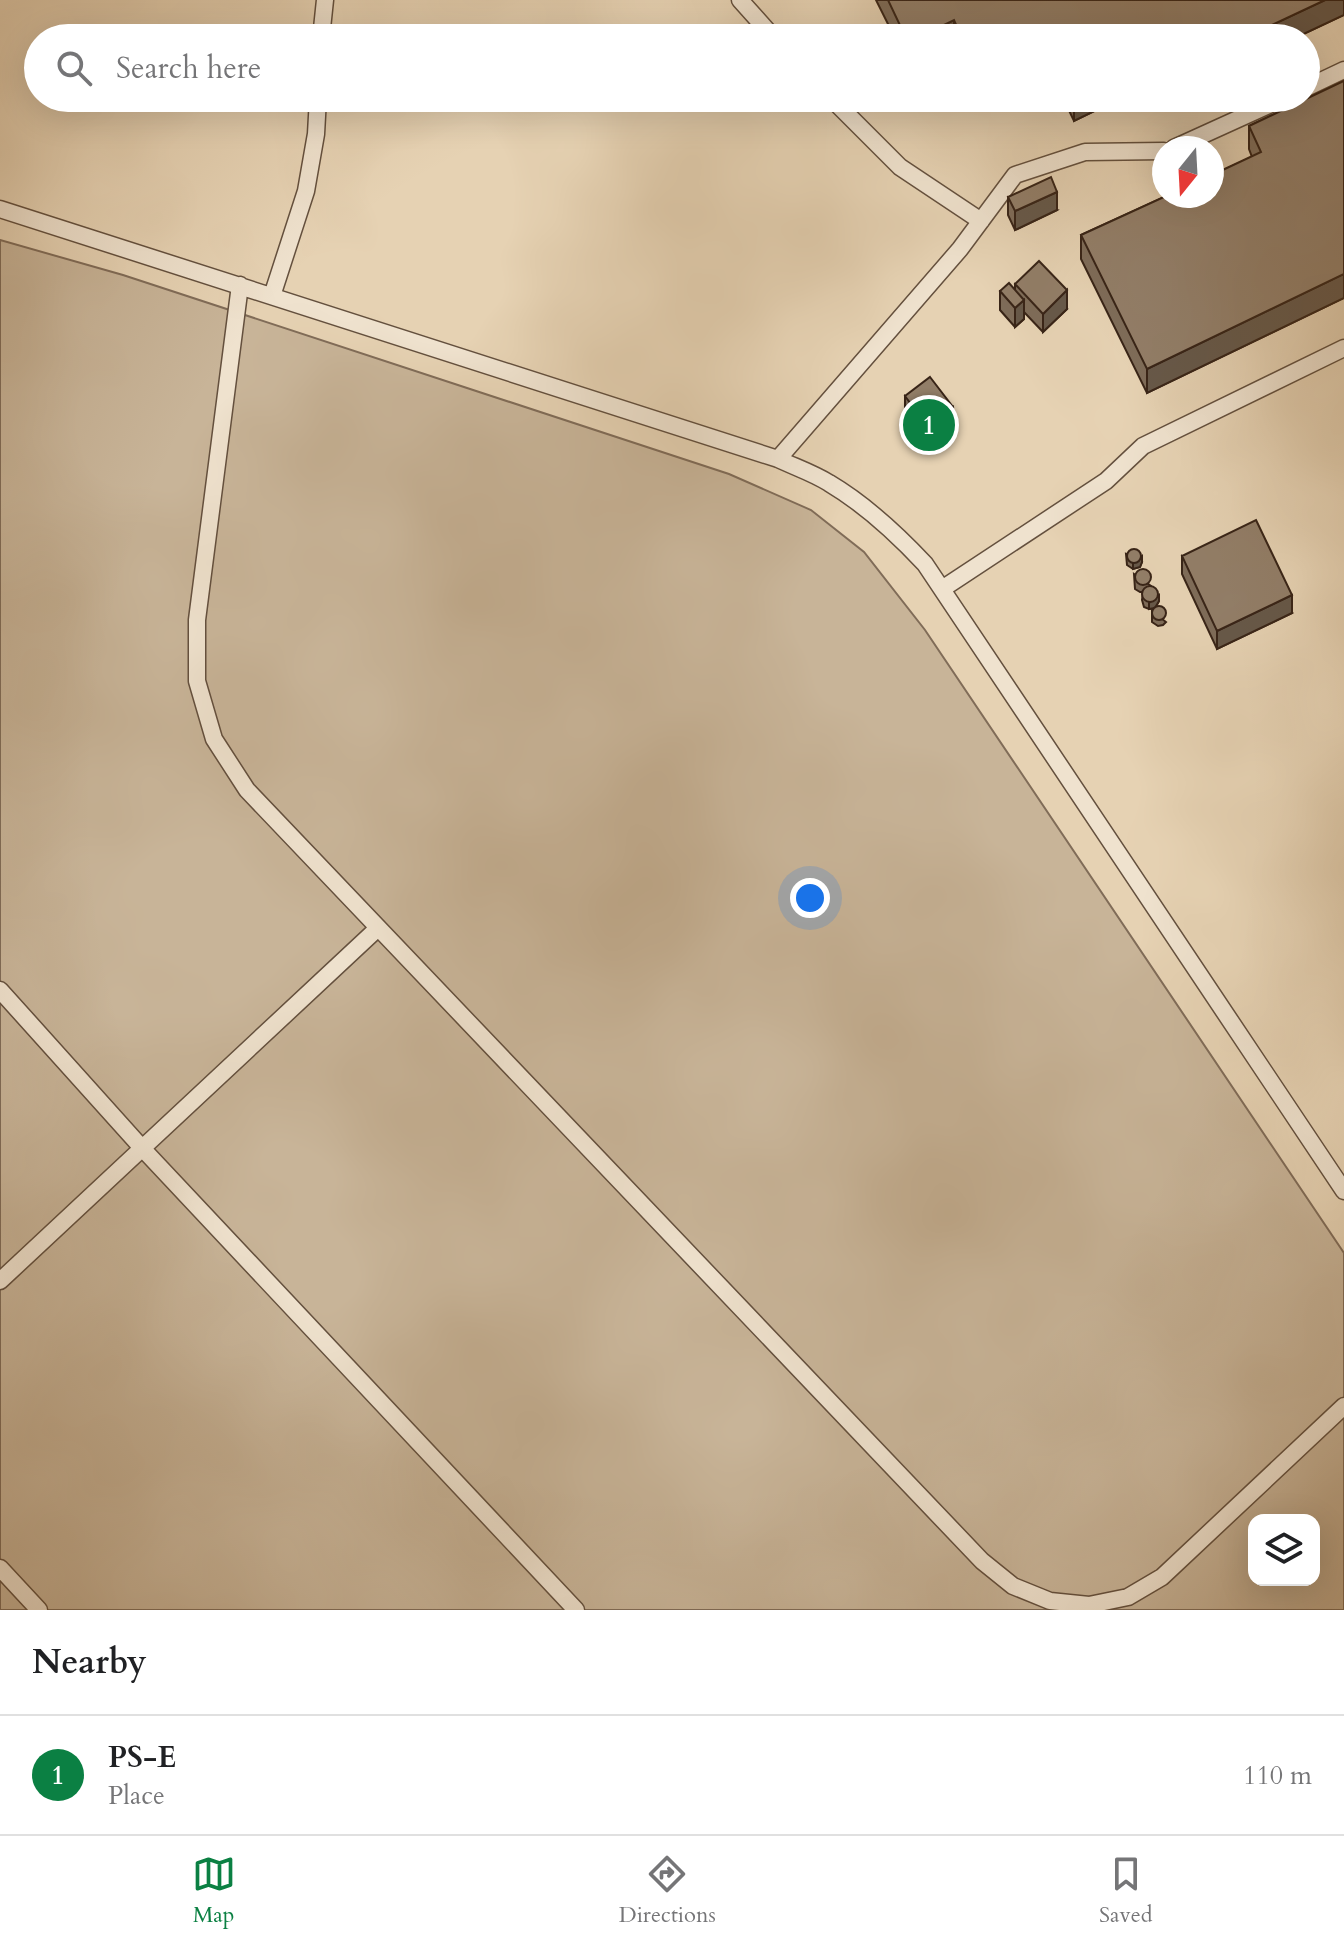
<!DOCTYPE html>
<style>
body{margin:0;font-family:Cardo,serif;background:#f2f2f2;color:#202124}
.controls{position:absolute;right:24px;bottom:24px;display:grid;overflow:hidden;border-radius:16px;box-shadow:0 8px 32px #0002}
.controls button{width:72px;height:72px;display:grid;place-items:center;padding:0;border:0;border-bottom:2px solid #e0e0e0;background:#fff;color:#202124;font:40px sans-serif}
.compass{position:absolute;left:1152px;top:136px;width:72px;height:72px;border-radius:50%;background:#fff;box-shadow:0 8px 32px #0002;rotate:198deg}
.you{position:absolute;left:810px;top:898px;width:28px;height:28px;margin:-20px;border:6px solid #fff;border-radius:50%;background:#1a73e8;box-shadow:0 0 0 12px #1a73e833}
.badge{display:grid;place-items:center;width:52px;height:52px;border-radius:50%;background:#0b8043;color:#fff;font-size:26px;font-weight:700}
.pin{position:absolute;translate:-50% -50%;border:4px solid #fff;box-shadow:0 2px 8px #0006}
.list{margin:0;padding:0;list-style:none}
h2{display:flex;justify-content:space-between;align-items:center;height:104px;margin:0;padding:0 32px;font-size:34px}
h2 small{font-size:26px;font-weight:400;color:#757577}
.list li{display:grid;grid-template-columns:52px 1fr auto;gap:24px;align-items:center;box-sizing:border-box;height:120px;padding:0 32px;border-top:2px solid #e0e0e0}
.list b{display:block;font-size:30px;white-space:nowrap}
.list p{margin:0;font-size:26px;white-space:nowrap;color:#757577}
.list em{font-size:26px;font-style:normal;color:#757577}
.icon{flex:none;width:44px;height:44px;fill:none;stroke:currentColor;stroke-width:2;stroke-linecap:round;stroke-linejoin:round}
.map{position:relative;flex:none;width:1344px;height:1610px;overflow:hidden}
.search{position:absolute;background:#fff;box-shadow:0 8px 32px #0002;left:24px;right:24px;top:24px;height:88px;display:flex;align-items:center;gap:20px;box-sizing:border-box;padding:0 28px;border-radius:44px;color:#757577;font-size:30px}
.sheet{height:224px;background:#fff}
nav{display:flex;justify-content:space-around;align-items:center;box-sizing:border-box;height:112px;border-top:2px solid #e0e0e0;background:#fff;font-size:22px;color:#757577}
nav a{display:grid;justify-items:center;gap:4px}
nav .on{color:#0b8043}
.map>svg:first-child{display:block}
.green{fill:#c8b498;stroke:#806c58;stroke-width:2;fill-rule:evenodd}
.lines{fill:none;stroke-linecap:round;stroke-linejoin:round}
.service-casing{stroke:#64503e;stroke-width:19}
.service{stroke:#efe2ce;stroke-width:16}
.wall{fill:#7e6c59;stroke:#382417;stroke-width:2}
.shaded-wall{fill:#665849;stroke:#382417;stroke-width:2}
.building{fill:#927e68;stroke:#382417;stroke-width:2}
</style>
<div class="map">
<svg width="1344" height="1610" viewBox="0 0 1344 1610">
<rect width="100%" height="100%" fill="#e6d2b3"/>
<filter id="stains"><feTurbulence type="fractalNoise" baseFrequency=".0025" numOctaves="4"/><feColorMatrix values="0 0 0 0 .2 0 0 0 0 .09 0 0 0 0 .02 0 0 0 .5 -.17"/></filter>
<radialGradient id="worn" r=".72"><stop offset=".6" stop-color="#630" stop-opacity="0"/><stop offset="1" stop-color="#630" stop-opacity=".3"/></radialGradient>
<!-- green -->
<path class="green" d="M0 240 123 275 729 474 811 510 864 552 925 630 1344 1253V1610H0ZM1254 1520H1314V1580H1254Z"/>
<g class="lines">
<!-- service casing -->
<g class="service-casing">
<path id="service" d="M740 0 774 38
M321 38 325 0
M1306 88 1344 70
M831 98 900 167 981 221
M1174 148 1284 98
M0 209 778 459C795 467 813 473 829 483 866 505 896 533 925 564L1344 1191
M240 285 197 620V681L214 739 247 790 982 1561 1013 1586 1050 1601 1089 1605 1128 1597 1162 1577 1344 1406
M272 296 306 191 316 134 318 98
M778 459 960 249 1015 175 1085 152 1164 151
M942 589 1106 481 1143 446 1344 348
M0 990 142 1148 576 1610
M0 1281 378 928
M0 1568 39 1610"/>
</g>
<!-- service -->
<use href="#service" class="service"/>
</g>
<!-- wall -->
<path class="wall" d="M876 0H1344V15L1295 38H895Z
M1344 81V298L1147 393 1081 259V235L1252 157 1249 149V126Z
M1063 98H1121L1074 121Z
M1137 98H1168L1143 110Z
M1008 197 1057 210 1015 230 1008 215Z
M1015 284 1067 309 1043 332 1024 312V319L1015 327 1000 310V291L1015 290Z
M905 396 953 431 927 450 905 420Z
M1126 554 1142 562 1140 567 1133 569 1127 565Z
M1182 556 1292 613 1217 649 1182 574Z
M1134 574 1151 586 1159 601 1155 608 1149 609 1144 607 1142 600 1143 592H1140L1135 589Z
M1152 611 1166 622 1163 625 1158 626 1152 622Z"/>
<!-- shaded-wall -->
<path class="shaded-wall" d="M1325 0H1344V15L1295 38H1244Z
M954 20V38H917Z
M983 98H996L983 105Z
M1074 98H1121L1074 121Z
M1143 98H1168L1143 110Z
M1057 192V210L1015 230V211Z
M1344 274V298L1147 393V369Z
M1067 290V309L1043 332V314Z
M1024 300V319L1015 327V308Z
M953 407V431L927 450V426Z
M1142 556V562L1140 567 1133 569V563Z
M1159 595V601L1155 608 1149 609V603Z
M1292 595V613L1217 649V631Z"/>
<!-- building -->
<path class="building" d="M888 0H1325L1244 38H962L954 20 917 38H906Z
M1344 81V274L1147 369 1081 235 1166 196H1212V175L1261 152 1249 126Z
M1051 177 1057 192 1015 211 1008 197Z
M1039 261 1067 290 1043 314 1015 284Z
M1009 283 1024 300 1015 308 1000 291Z
M930 377 953 407 927 426 905 396Z
M1256 520 1292 595 1217 631 1182 556Z
M1127 556a7 7 0 1 1 14 0a7 7 0 1 1-14 0Z
M1135 577a8 8 0 1 1 16 0a8 8 0 1 1-16 0Z
M1142 594a8 8 0 1 1 16 0a8 8 0 1 1-16 0Z
M1152 613a7 7 0 1 1 14 0a7 7 0 1 1-14 0Z"/>
<rect width="100%" height="100%" filter="url(#stains)"/>
<rect width="100%" height="100%" fill="url(#worn)"/>
</svg>
<div class="controls">
<button><svg class="icon" aria-label="layers" viewBox="0 0 24 24"><path d="M12 4l9 5-9 5-9-5zM3 14l9 5 9-5"/></svg></button>
</div>
<svg class="compass" viewBox="-18 -18 36 36"><path d="M0-13l5 13h-10z" fill="#e53935"/><path d="M0 13l5-13h-10z" fill="#757577"/></svg>
<div class="you"></div>
<div class="pin badge" style="left:929px;top:425px">1</div>
<div class="search"><svg class="icon" aria-label="search" viewBox="0 0 24 24"><circle cx="10" cy="10" r="6"/><path d="M15 15l6 6"/></svg>Search here</div>
</div>
<section class="sheet">
<h2>Nearby<small></small></h2>
<ul class="list">
<li><span class="badge">1</span><div><b>PS-E</b><p>Place</p></div><em>110 m</em></li>
</ul>
</section>
<nav>
<a class="on"><svg class="icon" aria-label="map" viewBox="0 0 24 24"><path d="M3 6l6-2 6 2 6-2v14l-6 2-6-2-6 2zM9 4v14M15 6v14"/></svg>Map</a>
<a><svg class="icon" aria-label="directions" viewBox="0 0 24 24"><path d="M12 3l9 9-9 9-9-9zM9 14v-3h6M13 9l2 2-2 2"/></svg>Directions</a>
<a><svg class="icon" aria-label="saved" viewBox="0 0 24 24"><path d="M7 4h10v16l-5-4-5 4z"/></svg>Saved</a>
</nav>
